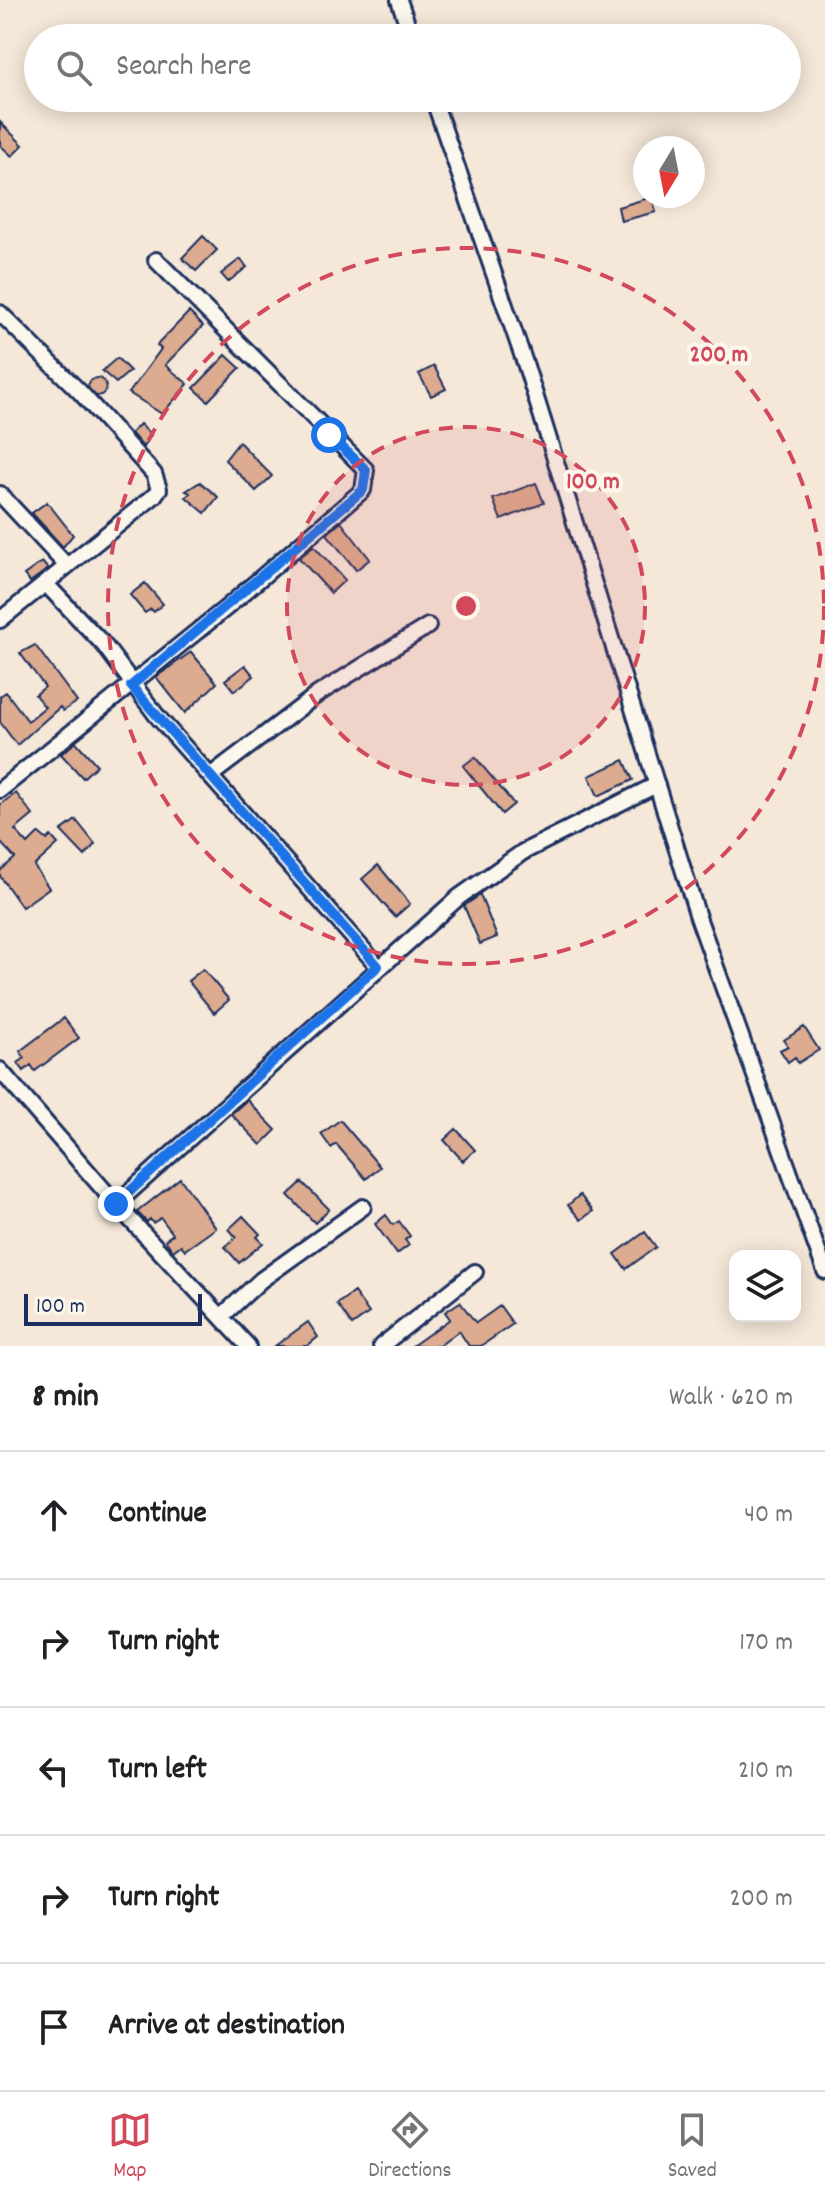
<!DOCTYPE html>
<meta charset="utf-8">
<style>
body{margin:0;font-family:Dekko,sans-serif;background:#f6f6f6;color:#202124}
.controls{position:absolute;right:24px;bottom:24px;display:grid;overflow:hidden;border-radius:16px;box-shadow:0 4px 20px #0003}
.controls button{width:72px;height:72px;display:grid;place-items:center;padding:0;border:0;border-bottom:2px solid #e0e0e0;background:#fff;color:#202124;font:40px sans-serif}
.compass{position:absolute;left:633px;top:136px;width:72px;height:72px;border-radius:50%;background:#fff;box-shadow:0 4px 20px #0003;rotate:190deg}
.scale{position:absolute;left:24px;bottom:20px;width:178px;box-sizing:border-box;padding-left:8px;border:4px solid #1b2f5e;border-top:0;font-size:22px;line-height:28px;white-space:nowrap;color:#1b2f5e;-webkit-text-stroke:6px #fbf7ec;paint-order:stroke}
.stop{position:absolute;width:24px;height:24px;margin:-18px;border:6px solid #1a73e8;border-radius:50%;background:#fff}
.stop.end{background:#1a73e8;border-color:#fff;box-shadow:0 2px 8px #0008}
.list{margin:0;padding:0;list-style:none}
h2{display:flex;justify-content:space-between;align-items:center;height:104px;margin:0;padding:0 32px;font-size:34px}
h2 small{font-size:26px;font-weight:400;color:#757577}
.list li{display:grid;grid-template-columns:52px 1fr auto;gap:24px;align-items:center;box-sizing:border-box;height:128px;padding:0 32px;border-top:2px solid #e0e0e0}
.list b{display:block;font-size:30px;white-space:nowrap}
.list em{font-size:26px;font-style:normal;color:#757577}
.icon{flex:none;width:44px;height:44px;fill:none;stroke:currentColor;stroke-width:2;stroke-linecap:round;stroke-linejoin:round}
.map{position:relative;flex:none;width:825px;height:1346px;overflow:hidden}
.search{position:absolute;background:#fff;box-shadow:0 4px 20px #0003;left:24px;right:24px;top:24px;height:88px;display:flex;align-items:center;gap:20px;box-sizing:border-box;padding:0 28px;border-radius:44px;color:#757577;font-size:30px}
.sheet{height:744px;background:#fff}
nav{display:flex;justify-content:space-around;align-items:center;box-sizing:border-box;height:112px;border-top:2px solid #e0e0e0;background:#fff;font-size:22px;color:#757577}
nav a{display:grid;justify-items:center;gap:4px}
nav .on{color:#d1495b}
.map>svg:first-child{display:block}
.building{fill:#ddab8f;stroke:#1b2f5e;stroke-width:2}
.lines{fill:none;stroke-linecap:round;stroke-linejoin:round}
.street-casing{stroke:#1b2f5e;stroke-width:20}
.street{stroke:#fbf7ec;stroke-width:14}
.route{stroke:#1a73e8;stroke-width:10}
.ring{fill:none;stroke:#d1495b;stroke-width:4;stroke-dasharray:14 10}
.centre{fill:#d1495b;stroke:#fbf7ec;stroke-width:4}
.ring-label{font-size:24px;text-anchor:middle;font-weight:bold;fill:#d1495b;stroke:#fbf7ec;stroke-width:8;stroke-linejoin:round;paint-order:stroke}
</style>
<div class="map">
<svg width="825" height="1346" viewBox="0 0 825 1346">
<rect width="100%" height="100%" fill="#f5e8d9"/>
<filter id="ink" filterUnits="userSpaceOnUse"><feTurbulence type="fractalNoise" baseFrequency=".0125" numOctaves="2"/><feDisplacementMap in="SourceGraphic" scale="16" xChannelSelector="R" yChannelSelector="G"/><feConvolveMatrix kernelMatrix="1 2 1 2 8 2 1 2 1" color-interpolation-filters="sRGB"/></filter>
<g filter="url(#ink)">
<!-- building -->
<path class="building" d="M0 122 23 145 12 156 0 145Z
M652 197 656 212 621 221 618 207Z
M203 236 217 250 196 271 182 258Z
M240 259 247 267 228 282 221 274Z
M189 312 203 326 165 365 188 384 162 414 129 393 161 349 157 345Z
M226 355 240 368 208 401 194 388Z
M117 358 130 371 116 383 102 371Z
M434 366 446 389 431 396 419 374Z
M88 387a9 9 0 1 1 18 0a9 9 0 1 1-18 0Z
M140 424 151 435 143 447 131 433Z
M239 442 272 476 256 491 225 460Z
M200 482 218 497 205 513 186 497 190 493 186 491Z
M536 483 544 503 501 520 493 499Z
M47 502 73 535 63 547 32 513Z
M341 522 370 559 356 570 327 534Z
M314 546 345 580 331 593 299 558Z
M42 562 48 569 30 582 24 575Z
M145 583 163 604 154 612 151 609 145 613 130 595Z
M35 645 77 702 63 711 60 707 17 745 0 722V696L6 692 28 721 45 707 35 695 45 687 20 653Z
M191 652 217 683 185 713 156 677Z
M245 665 254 676 234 691 225 680Z
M76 742 97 765 83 778 61 754Z
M475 757 514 804 502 814 463 766Z
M624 760 633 780 598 796 589 776Z
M16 793 33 815 15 830 28 844 39 833 47 840 51 836 58 844 34 866 49 888 22 907 0 876V871L15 858 0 842V805Z
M76 820 95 844 85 856 61 831Z
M378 865 410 904 395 917 362 879Z
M480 895 497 937 480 944 464 906Z
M203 969 229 1000 214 1013 188 981Z
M64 1018 79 1038 35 1071 31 1065 24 1071 18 1063 25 1058 20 1051Z
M804 1027 819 1050 798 1063 795 1057 788 1062 780 1050 788 1046 784 1040Z
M247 1100 276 1130 261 1145 231 1114Z
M340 1120 380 1167 366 1179 336 1144 331 1148 321 1134Z
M456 1129 475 1150 463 1161 444 1140Z
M180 1178 216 1228 185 1250 181 1245 173 1251 165 1240 173 1234 161 1218 153 1223 150 1219 147 1222 137 1212Z
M302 1182 329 1209 315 1223 288 1195Z
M580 1195 593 1211 581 1220 568 1205Z
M386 1215 393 1225 399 1221 410 1236 405 1240 409 1245 397 1254 375 1224Z
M243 1216 260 1234 257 1237 263 1243 239 1263 225 1247 236 1237 229 1229Z
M645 1232 656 1247 626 1269 615 1254Z
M354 1292 369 1313 352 1325 337 1304Z
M460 1302 476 1323 500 1306 513 1324 481 1346H469L459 1331 439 1346H412L450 1319 445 1312Z
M308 1322 318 1337 307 1346H275Z"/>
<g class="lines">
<!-- street casing -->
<g class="street-casing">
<path id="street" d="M399 0 412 38
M433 98 526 366 698 917 825 1271
M0 313 80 392 154 474 159 489 154 496 0 620
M0 494 67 566
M45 583 104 645 157 716 378 966
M210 776 318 694 428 626
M0 790 226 608 363 490 366 470 156 260
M0 1070 116 1204 248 1346
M116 1204 459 897 523 852 654 786
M221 1317 261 1280 363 1207
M381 1346 475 1272"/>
</g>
<!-- street -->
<use href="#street" class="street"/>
</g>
</g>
<g class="lines" filter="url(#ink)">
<!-- route -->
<path class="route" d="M116 1204 378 966 131 686 363 490 366 470 329 435"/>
</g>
<!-- distance rings -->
<circle cx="466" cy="606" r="179" fill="#d1495b" fill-opacity=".12"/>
<g class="ring">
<circle cx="466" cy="606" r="179"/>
<circle cx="466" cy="606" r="358"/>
</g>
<circle cx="466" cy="606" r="12" class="centre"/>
<g class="ring-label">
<text x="719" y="361">200 m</text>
<text x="593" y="488">100 m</text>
</g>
</svg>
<div class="controls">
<button><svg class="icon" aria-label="layers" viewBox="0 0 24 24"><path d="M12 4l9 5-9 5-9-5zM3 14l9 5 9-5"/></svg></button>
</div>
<svg class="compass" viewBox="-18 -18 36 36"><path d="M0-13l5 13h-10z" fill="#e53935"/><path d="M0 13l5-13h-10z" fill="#757577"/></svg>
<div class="scale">100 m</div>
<div class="stop" style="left:329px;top:435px"></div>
<div class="stop end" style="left:116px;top:1204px"></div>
<div class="search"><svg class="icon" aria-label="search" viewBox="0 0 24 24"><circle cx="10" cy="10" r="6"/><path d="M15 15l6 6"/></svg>Search here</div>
</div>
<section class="sheet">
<h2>8 min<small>Walk · 620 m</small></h2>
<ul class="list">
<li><svg class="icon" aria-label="ahead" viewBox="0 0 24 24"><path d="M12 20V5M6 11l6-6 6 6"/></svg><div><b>Continue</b></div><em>40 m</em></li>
<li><svg class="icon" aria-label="right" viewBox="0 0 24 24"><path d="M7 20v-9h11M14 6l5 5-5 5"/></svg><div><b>Turn right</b></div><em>170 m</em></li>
<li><svg class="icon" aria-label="left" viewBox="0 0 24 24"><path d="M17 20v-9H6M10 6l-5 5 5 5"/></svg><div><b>Turn left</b></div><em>210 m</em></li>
<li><svg class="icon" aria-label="right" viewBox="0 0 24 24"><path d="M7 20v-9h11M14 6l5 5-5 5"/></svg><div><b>Turn right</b></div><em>200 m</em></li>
<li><svg class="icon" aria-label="arrive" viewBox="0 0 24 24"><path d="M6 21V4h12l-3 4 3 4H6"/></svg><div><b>Arrive at destination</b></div></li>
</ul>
</section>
<nav>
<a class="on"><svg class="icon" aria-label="map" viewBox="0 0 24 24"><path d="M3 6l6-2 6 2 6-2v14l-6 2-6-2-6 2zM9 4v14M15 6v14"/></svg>Map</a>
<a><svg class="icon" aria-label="directions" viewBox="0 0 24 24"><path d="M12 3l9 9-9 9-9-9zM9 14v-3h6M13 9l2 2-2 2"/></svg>Directions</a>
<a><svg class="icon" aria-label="saved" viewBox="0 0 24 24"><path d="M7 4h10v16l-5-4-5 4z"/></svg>Saved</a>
</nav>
